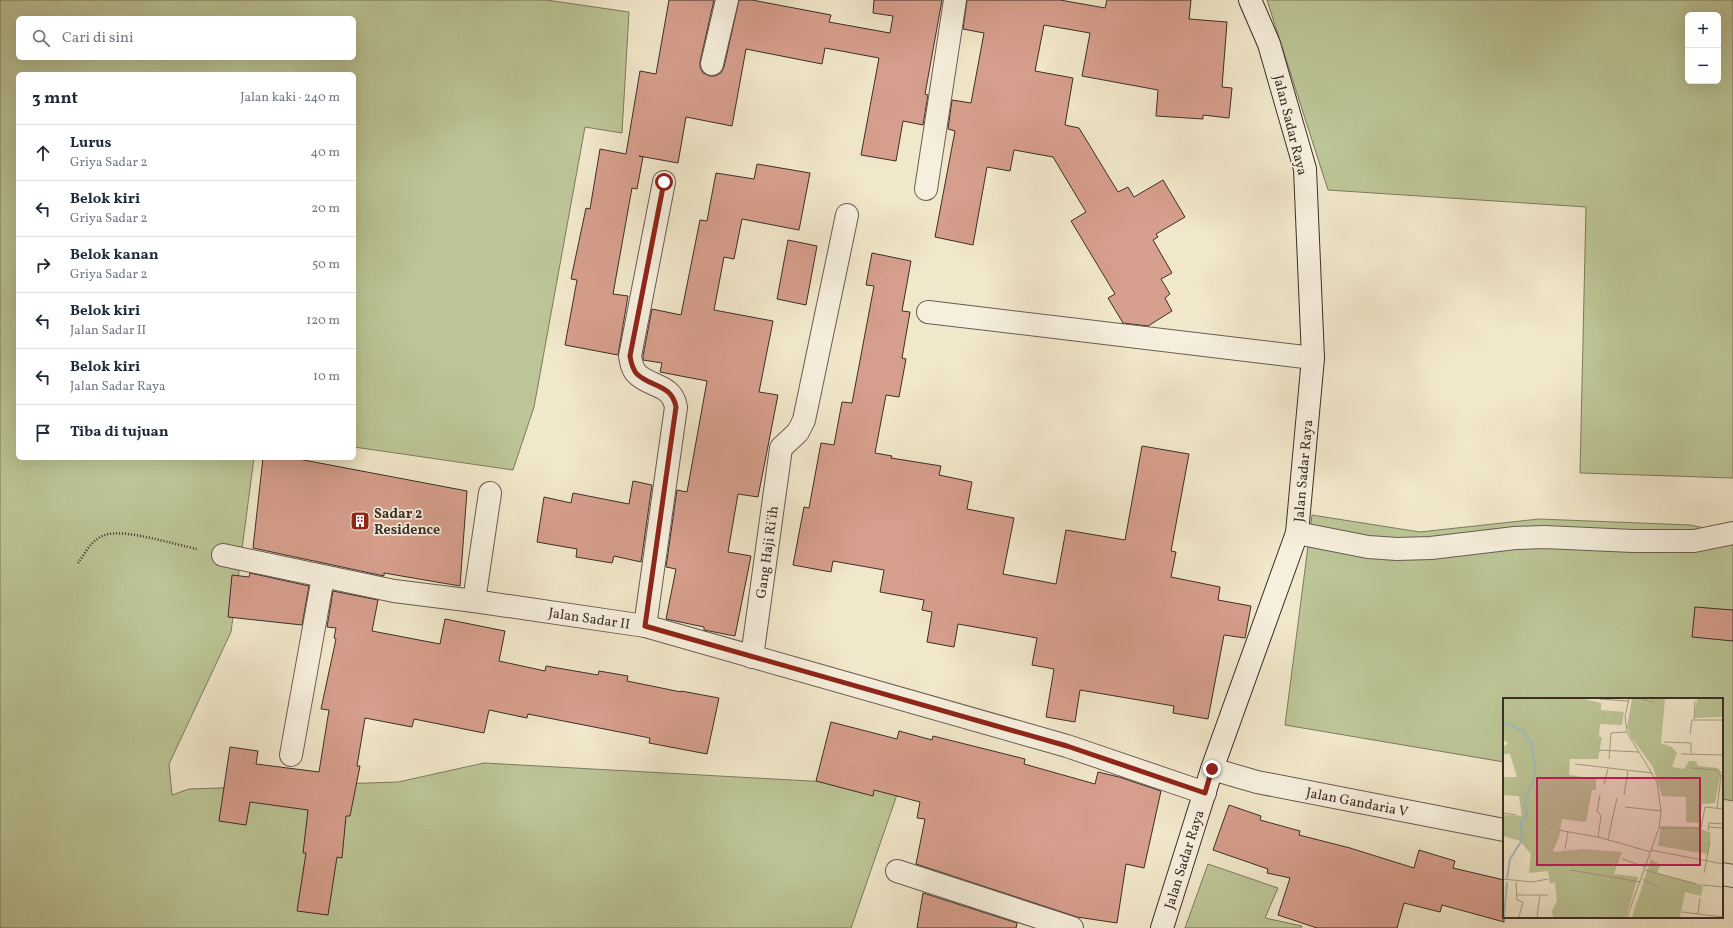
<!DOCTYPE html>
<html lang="id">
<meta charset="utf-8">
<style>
body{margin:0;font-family:Vollkorn,serif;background:#f2f2f3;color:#1f2937}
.controls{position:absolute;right:12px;top:12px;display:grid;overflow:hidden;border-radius:6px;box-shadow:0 4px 16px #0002}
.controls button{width:36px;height:36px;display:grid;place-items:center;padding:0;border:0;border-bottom:1px solid #e0e1e3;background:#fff;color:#1f2937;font:20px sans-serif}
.stop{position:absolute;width:12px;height:12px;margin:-9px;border:3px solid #8f2418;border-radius:50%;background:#fff}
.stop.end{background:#8f2418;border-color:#fff;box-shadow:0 1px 4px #0008}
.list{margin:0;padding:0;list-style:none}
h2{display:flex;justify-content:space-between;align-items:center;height:52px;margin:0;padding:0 16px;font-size:17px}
h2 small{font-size:13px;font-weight:400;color:#747a83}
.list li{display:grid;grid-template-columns:26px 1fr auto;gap:12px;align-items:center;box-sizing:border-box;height:56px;padding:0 16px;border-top:1px solid #e0e1e3}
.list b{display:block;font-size:15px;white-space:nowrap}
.list p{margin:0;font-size:13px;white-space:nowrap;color:#747a83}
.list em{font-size:13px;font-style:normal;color:#747a83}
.icon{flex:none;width:22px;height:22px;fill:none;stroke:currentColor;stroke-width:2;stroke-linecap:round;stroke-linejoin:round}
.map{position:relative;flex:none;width:1733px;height:928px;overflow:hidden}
.search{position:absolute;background:#fff;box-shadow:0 4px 16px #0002;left:16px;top:16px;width:340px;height:44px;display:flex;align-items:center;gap:10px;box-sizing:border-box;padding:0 14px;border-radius:6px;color:#747a83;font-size:15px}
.panel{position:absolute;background:#fff;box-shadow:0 4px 16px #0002;left:16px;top:72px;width:340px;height:388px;border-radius:6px}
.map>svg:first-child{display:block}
.green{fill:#bcc596;stroke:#7c7a60;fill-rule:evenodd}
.building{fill:#d69e8c;stroke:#3c2e29}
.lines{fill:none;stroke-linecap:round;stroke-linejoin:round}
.street-casing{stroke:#695c51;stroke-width:24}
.secondary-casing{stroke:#3c2e29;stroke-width:24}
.path{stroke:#3c2e29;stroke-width:2.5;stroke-dasharray:1 2;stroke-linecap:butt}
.street{stroke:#f6efdd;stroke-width:22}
.secondary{stroke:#f6efdd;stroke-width:22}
.route{stroke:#8f2418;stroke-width:5}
.labels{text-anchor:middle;stroke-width:3.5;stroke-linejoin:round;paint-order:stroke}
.street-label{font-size:14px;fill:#3c2e29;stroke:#f6efdd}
.poi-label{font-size:14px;font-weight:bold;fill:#3c2e29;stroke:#f6efdd;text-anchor:start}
.inset-river{fill:none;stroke:#a1bcc2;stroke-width:2}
.inset-road{fill:none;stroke:#a99d8a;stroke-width:1}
.view{fill:#c2185b;fill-opacity:0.15;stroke:#c2185b;stroke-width:2}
.inset-edge{fill:none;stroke:#3c2e29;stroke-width:2}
</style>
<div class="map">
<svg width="1733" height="928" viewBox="0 0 1733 928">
<rect width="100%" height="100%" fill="#f1e7ca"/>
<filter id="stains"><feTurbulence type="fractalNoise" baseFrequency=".005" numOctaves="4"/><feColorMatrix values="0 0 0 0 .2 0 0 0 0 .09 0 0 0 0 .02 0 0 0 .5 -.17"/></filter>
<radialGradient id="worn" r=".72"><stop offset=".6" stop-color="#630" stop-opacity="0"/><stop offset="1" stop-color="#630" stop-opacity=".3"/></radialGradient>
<!-- green -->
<path class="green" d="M0 0H546L629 12 622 133 585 127 534 407 513 470 354 447V74H18V458H254L231 632 169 764 172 795 189 789 398 782 484 763 900 786 851 928H0ZM18 18H354V58H18Z
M1267 0H1733V478L1580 473 1586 207 1328 190ZM1688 15H1718V81H1688Z
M1312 515 1420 532 1539 519 1690 525 1733 534V801L1722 799V699H1504V762L1285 725Z
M1208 864 1278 888 1265 918 1302 926 1301 928H1185Z"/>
<!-- building -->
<path class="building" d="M669 0H714L700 62V67L703 73 710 76H715L721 73 724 67 739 0H752L831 15 829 22 890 33 893 16 873 13 874 0H942L925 94 928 95 923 125 903 121 896 161 861 155 879 58 825 48 822 64 746 49 732 126 686 117 678 163 639 156 643 157 637 189 632 188 613 294 628 296 618 355 565 345 577 280 571 279 586 208 590 209 600 149 626 154 640 71 656 74Z
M967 0H1060L1105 8 1107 0H1191L1189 19 1227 22 1222 87 1232 88 1229 118 1203 115V119L1156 116 1158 90 1082 76 1090 33 1044 25 1035 71 1073 78 1065 125 1079 128 1118 192 1128 187 1134 197 1163 180 1185 217 1156 234 1158 237 1153 240 1172 273 1161 279 1170 294 1165 298 1172 311 1148 326 1123 323 1108 298 1115 294 1071 221 1086 212 1053 157 1014 150 1010 171 987 167 973 245 935 237 955 131 948 129 952 100 971 103 984 33 963 29Z
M757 164 810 173 799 230 742 219 734 259 724 257 714 310 773 321 759 392 778 395 758 497 738 494 728 552 751 556 735 636 704 630V627L666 619 676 569 666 567 677 490 687 492 707 381 660 372 662 363 643 360V356L652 309 681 315 700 220 707 221 716 173 754 179Z
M788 240 817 246 806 305 777 299Z
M872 253 911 261 902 311 910 312 902 358 906 359 899 397 886 395 875 453 892 456 891 458 941 466 939 475 972 482 967 509 1014 518 1003 574 1056 584 1066 530 1125 540 1142 446 1189 454 1171 551 1176 552 1171 577 1220 587 1218 600 1251 606 1245 638 1224 635 1208 719 1173 713 1174 706 1080 690 1075 722 1046 717 1054 669 1032 665 1037 638 958 624 954 647 927 642 932 612 922 610 924 600 880 592 884 570 833 561 831 572 793 565 804 507 809 508 821 443 834 445 842 402 852 403 874 286 866 285Z
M263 458H293L467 491 460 586 384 573V576L253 548Z
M633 481 652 485 641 562 614 556 612 563 576 557 577 549 537 542 544 497 571 503 573 493 629 504Z
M250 573 309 586 302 625 228 617 232 575 249 577Z
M333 591 378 600 372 631 440 644 445 619 505 631 499 661 545 671 546 666 598 675 599 671 628 676 627 681 681 692V691L719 698 707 754 649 743 650 738 528 714 527 718 489 710 484 733 414 719 412 727 365 718 357 766H360L350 816H346L342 858 337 857 328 915 297 911 306 853H303L308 810 250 802 246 825 219 821 230 747 258 751 256 764 319 772 329 710 321 709 336 639 334 638 336 628 327 627Z
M1695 607 1733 610V641L1692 637Z
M831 722 897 739 899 731 932 740 933 736 1025 759 1024 764 1095 784 1098 772 1119 777 1161 791 1144 868 1126 864 1117 923 1077 917 916 864 925 819 917 818 920 802 874 790 873 796 816 781Z
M1229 805 1261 816 1260 820 1300 831 1299 835 1350 848 1414 868 1419 850 1455 861 1453 868 1504 880V922L1442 905 1440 912 1404 903 1397 928H1317L1278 915 1290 878 1267 873 1268 869 1213 850Z
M923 893 1017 923 1016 928H917Z"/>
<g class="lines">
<!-- street casing -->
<g class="street-casing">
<g id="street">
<path d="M712 64 727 0"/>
<path d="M926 189 955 0"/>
<path d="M928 312 1313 358"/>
<path d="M1297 533 1368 547 1397 549 1431 548 1515 538 1544 537 1633 541H1694L1733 533"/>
<path id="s1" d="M223 555 394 591 474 601 645 626 1067 746 1205 793"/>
<path d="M474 601 490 493"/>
<path d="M645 626 676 407C672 384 650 387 637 374 632 369 631 362 630 356L664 182"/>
<path id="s2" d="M752 657 781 448 798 432 804 420 847 215"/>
<path d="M291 755 323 577"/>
<path id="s3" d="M1212 769 1257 782 1504 830"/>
<path d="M897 871 1072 928"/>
<path d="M1722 874 1733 876"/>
</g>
</g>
<!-- secondary casing -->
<g class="secondary-casing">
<g id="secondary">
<path id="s4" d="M1162 928 1212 769 1297 533 1313 358 1305 169 1269 44 1250 0"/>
</g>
</g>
<!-- path -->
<path class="path" d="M78 563C85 553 92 539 105 535 123 528 177 545 197 549"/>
<!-- street -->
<use href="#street" class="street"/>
<!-- secondary -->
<use href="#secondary" class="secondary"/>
</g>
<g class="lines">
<!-- route -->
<path class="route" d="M664 182 630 356C631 362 632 369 637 374 650 387 672 384 676 407L645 626 1067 746 1205 793 1212 769"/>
</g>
<!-- icons -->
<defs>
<g id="building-square" transform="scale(1)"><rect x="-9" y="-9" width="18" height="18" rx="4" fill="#8f2418" stroke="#f6efdd"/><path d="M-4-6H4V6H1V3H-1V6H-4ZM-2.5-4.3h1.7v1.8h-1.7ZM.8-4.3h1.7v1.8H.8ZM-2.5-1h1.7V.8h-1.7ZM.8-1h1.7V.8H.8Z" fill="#fff"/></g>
</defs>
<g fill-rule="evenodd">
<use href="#building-square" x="360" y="521"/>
</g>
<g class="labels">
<!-- street labels -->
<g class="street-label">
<text transform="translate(1291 125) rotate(76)" y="5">Jalan Sadar Raya</text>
<text dy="5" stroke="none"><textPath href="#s4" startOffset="480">Jalan Sadar Raya</textPath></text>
<text dy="5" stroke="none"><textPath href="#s2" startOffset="106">Gang Haji Ri'ih</textPath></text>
<text dy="5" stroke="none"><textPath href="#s1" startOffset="372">Jalan Sadar II</textPath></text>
<text dy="5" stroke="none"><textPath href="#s3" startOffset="149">Jalan Gandaria V</textPath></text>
<text dy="5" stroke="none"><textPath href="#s4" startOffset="72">Jalan Sadar Raya</textPath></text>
</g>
<!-- poi labels -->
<g class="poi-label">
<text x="374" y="518">Sadar 2<tspan x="374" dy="16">Residence</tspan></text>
</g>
</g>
<!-- overview -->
<g transform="translate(1503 698)">
<rect width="220" height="220" fill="#f1e7ca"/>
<path d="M0 1H81L98 5V12L121 14 119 27 97 26 96 39H99L95 61H67L66 77 93 81V92H89L83 124 59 121 56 139 50 152 51 154 80 151 119 154 111 176 135 179 123 219H50L49 213 54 203 52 184 47 186 45 173 26 175 28 156 17 143 0 138V117L19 118 16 98 0 97V79H14L7 56H0V49L5 45 0 42ZM129 1H162L158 45 169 49 174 55 169 69 181 71 186 63H193L195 68 215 70 218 74 212 105 199 106 197 125 183 124V99L159 98 150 69 128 39 124 29ZM194 1H220V19L191 20ZM158 128 193 129 208 135 205 156 155 148ZM148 161 157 167 154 175 200 187 198 198 182 194 177 219H129Z" fill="#bcc596"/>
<path class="inset-river" d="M0 26H6L19 33 28 44 32 69 31 82 22 101 24 117 18 124 19 142 7 161 4 180M1 219 4 184"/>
<path class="inset-road" d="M97 1 125 3M139 1 151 5M191 22 192 3M187 36 189 22H220M161 44 188 45V55M96 52 136 54M178 56 220 57M106 61 108 35 124 34M72 66 149 75M188 70 213 72 218 78M101 86 105 71M121 97 125 73M122 109 158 113M214 111 218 78 220 77M0 115 13 117M206 129 220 130M156 130H198L202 109 220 111M55 132 95 139 148 154M205 133 206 125 220 126M95 139 98 118 94 113 97 97M105 141 114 100M62 151 65 134M148 152 220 166M119 161 143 169M67 172 138 184M142 172 193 186M201 175 207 143M0 181 29 184 45 181M139 181 155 189M13 184 14 202 20 204 16 219M200 187 220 189M14 197H45M179 214 220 219M195 216 197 200M34 219 37 197M124 219 156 130 158 113 154 84 124 34 122 18 126 1"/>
<path class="view" d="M34 80H197V167H34Z"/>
<rect width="220" height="220" class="inset-edge"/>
</g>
<rect width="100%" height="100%" filter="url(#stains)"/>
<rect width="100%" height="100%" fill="url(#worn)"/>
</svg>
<div class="controls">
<button>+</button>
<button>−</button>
</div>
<div class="stop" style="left:664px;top:182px"></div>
<div class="stop end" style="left:1212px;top:769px"></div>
<div class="search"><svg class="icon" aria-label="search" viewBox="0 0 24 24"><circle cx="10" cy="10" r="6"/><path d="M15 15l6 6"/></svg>Cari di sini</div>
<section class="panel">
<h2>3 mnt<small>Jalan kaki · 240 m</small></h2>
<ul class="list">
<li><svg class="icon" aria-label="ahead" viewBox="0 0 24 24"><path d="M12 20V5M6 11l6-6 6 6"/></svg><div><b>Lurus</b><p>Griya Sadar 2</p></div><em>40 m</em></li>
<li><svg class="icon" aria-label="left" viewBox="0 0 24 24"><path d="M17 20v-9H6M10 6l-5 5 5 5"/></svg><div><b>Belok kiri</b><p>Griya Sadar 2</p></div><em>20 m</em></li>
<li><svg class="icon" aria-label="right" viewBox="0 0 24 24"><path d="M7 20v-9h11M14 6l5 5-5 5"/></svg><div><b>Belok kanan</b><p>Griya Sadar 2</p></div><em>50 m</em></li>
<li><svg class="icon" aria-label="left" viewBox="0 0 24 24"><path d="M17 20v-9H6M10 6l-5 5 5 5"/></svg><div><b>Belok kiri</b><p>Jalan Sadar II</p></div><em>120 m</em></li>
<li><svg class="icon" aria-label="left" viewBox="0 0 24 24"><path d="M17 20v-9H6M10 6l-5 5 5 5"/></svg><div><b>Belok kiri</b><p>Jalan Sadar Raya</p></div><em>10 m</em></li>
<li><svg class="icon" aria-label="arrive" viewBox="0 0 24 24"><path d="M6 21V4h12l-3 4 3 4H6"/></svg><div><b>Tiba di tujuan</b></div></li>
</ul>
</section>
</div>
